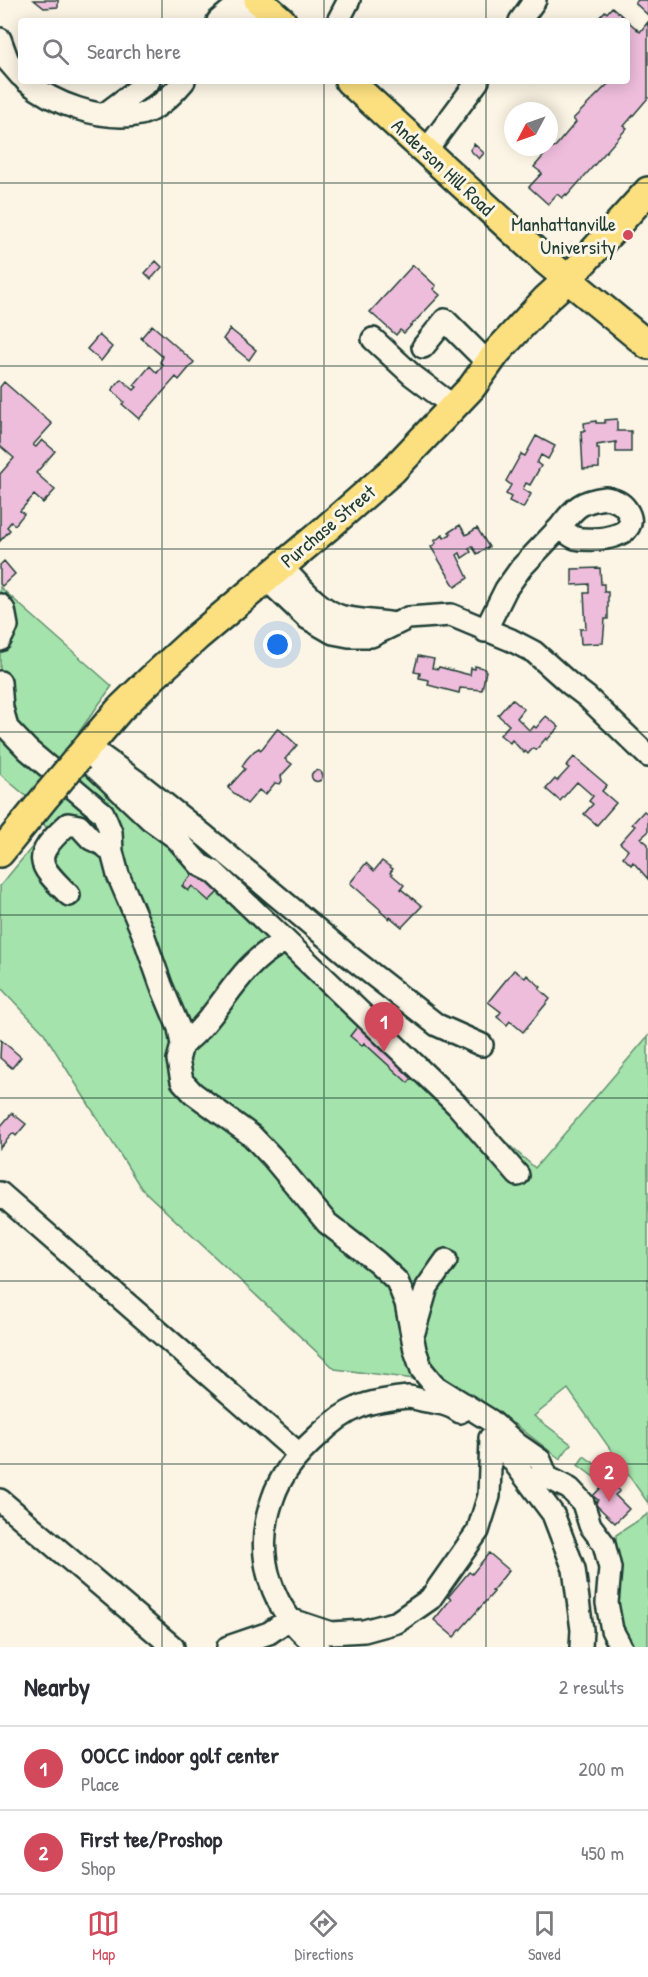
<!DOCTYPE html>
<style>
body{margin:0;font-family:"Patrick Hand",sans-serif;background:#f7f7f7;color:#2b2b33}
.compass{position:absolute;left:504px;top:102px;width:54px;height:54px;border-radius:50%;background:#fff;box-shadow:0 3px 15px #0003;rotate:229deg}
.you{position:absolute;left:278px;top:645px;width:21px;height:21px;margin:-15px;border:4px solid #fff;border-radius:50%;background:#1a73e8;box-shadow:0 0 0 9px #1a73e833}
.badge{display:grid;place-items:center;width:39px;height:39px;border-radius:50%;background:#d1495b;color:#fff;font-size:20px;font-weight:700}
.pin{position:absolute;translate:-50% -50px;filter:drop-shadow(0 2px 3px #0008)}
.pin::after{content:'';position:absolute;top:32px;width:21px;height:18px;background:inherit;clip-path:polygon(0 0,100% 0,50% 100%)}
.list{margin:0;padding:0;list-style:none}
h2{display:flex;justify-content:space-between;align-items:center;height:78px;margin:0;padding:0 24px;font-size:26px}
h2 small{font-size:20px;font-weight:400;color:#7c7c81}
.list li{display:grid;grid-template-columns:39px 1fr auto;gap:18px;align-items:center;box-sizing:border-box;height:84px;padding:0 24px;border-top:2px solid #e1e1e2}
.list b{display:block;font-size:22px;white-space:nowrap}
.list p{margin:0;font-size:20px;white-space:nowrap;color:#7c7c81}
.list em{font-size:20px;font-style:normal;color:#7c7c81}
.icon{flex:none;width:33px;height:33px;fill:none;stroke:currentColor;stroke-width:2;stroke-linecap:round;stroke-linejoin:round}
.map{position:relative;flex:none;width:648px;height:1647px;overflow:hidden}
.search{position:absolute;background:#fff;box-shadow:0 3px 15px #0003;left:18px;right:18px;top:18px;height:66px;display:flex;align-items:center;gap:15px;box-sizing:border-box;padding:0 21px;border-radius:6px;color:#7c7c81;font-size:22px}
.sheet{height:246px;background:#fff}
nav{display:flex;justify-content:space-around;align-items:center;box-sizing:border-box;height:84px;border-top:2px solid #e1e1e2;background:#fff;font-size:16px;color:#7c7c81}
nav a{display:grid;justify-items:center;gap:3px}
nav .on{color:#d1495b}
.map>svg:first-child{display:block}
.green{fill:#a4e3ab;stroke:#629070;stroke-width:1.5}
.building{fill:#eebddc;stroke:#1f3d34;stroke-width:1.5}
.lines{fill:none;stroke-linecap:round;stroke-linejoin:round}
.minor-casing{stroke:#1f3d34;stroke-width:26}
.major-casing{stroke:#1f3d34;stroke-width:32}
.minor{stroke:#fcf5e5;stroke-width:21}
.major{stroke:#fce080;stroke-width:27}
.major-bridge-casing{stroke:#1f3d34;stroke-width:32;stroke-linecap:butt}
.major-bridge{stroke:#fce080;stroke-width:27}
.grid{fill:none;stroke:#1f3d34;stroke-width:1.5;stroke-opacity:0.55}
.poi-dot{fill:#d1495b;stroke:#fcf5e5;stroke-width:2}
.labels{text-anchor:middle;stroke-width:6;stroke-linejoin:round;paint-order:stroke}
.street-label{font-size:20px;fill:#1f3d34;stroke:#fcf5e5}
.poi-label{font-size:20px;fill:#1f3d34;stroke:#fcf5e5;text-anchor:end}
</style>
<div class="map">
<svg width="648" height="1647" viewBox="0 0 648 1647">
<rect width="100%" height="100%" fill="#fcf5e5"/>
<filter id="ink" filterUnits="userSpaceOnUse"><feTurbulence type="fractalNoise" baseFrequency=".0167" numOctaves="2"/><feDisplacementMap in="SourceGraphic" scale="12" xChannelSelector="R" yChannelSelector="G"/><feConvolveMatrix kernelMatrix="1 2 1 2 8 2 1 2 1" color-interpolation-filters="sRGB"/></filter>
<g filter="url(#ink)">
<!-- green -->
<path class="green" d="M0 587 112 686 66 750 535 1168 648 1036V1503L568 1389 534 1416 571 1444 560 1459 516 1425 415 1379 335 1369 141 1188 44 1033 0 987V886L47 829 26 796 0 774Z
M584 1456 602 1469 595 1478 578 1465Z
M648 1514V1647H635L618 1627 616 1535Z"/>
<!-- building -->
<path class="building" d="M34 0H58V7L44 8Z
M638 0H648V15L635 3Z
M612 7 640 32 648 22V98L624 126 627 128 567 196 566 194 562 198 557 194 548 204 529 187 542 173 534 167 546 153 539 147 554 148 576 122 573 119 611 81H627V21H596L605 11 607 13Z
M474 144 484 153 479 159 470 150Z
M156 261 162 267 151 279 145 273Z
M413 265 436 286 433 289 440 295 404 333 400 330 396 335 370 312Z
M152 325 194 362 179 380 176 377 139 419 122 404 124 402 112 390 121 379 134 390 137 387 134 385 150 366 157 373 163 365 160 362 163 357 141 338Z
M230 329 256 350 249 360 223 339Z
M99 335 112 347 101 361 87 349Z
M4 382 52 424 33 445 36 447 42 440 55 451 36 473 55 490 43 503 34 495 20 511 24 514 15 525 11 522 7 527 10 530 0 541V474L14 458 0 446V387Z
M617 419V431H631V452H616V442L597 445V448H599V468L583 469 581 431H585L584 423 596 421V423H605V420Z
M536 436 555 446 548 459 541 455 537 463 541 466 530 485 526 483 523 489 531 494 523 508 509 501 511 497 506 494 511 485 506 481 521 454 525 456Z
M460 525 466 535 477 528 489 547 477 554 472 546 469 549 471 552 462 558 460 553 457 555 468 578 455 587 431 547 436 543 434 541 443 535 444 538 451 534 449 532Z
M4 561 15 574 2 586 0 584V565Z
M600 568 601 584H604V592H608V619H605L603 643 581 644 580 629H586L584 593H589V584L572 585V569Z
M418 656 434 659 432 668 438 669 439 667 470 675 471 668 475 669V666L483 668 486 671 482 690 460 688 459 693 428 685 429 680 419 678 420 673 414 672Z
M512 699 524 709 517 718 530 731 534 726 536 728 546 716 559 727 547 740 546 738 536 750 533 748 528 754 525 751 524 753 512 740 510 743 500 735 509 725 498 715Z
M278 728 297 745 285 759 292 764 281 776 282 781 280 784 275 783 265 795 259 790 247 804 228 788 245 769 242 766 246 760 254 751 259 748 261 750Z
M574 757 607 785 602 791 616 803 597 825 584 814 593 804 589 801 593 796 577 782 560 801 546 789 555 779 557 781 569 768 566 766Z
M311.5 776a5.5 5.5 0 1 1 11 0a5.5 5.5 0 1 1-11 0Z
M644 811 648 814V832L641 838 648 844V879L633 862 631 865 623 857 628 850 620 843 635 826 632 824Z
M382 861 393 869 390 873 404 885 401 889 422 906 402 927 390 917 389 919 380 911 381 910 350 883 366 863 374 871Z
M198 868 222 888 209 901 192 886 188 891 182 886Z
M514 970 525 978 527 975 541 987 539 989 550 999 523 1032 510 1021 507 1025 497 1017 501 1012 488 1002Z
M361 1022 418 1071 408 1083 364 1043 362 1046 350 1036Z
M1 1040 21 1057 12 1068 0 1058Z
M12 1113 26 1124 16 1136 13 1133 0 1148V1127Z
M608 1480 620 1491 615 1495 629 1509 615 1523 595 1504 598 1500 593 1496Z
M489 1553 509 1570 492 1591 494 1592 454 1637 434 1620 451 1599 448 1597 469 1572 472 1574Z"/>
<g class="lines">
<!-- minor casing -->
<g class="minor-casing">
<path id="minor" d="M218 21 236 6 249 0
M246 21 250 17 255 0
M338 21 349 0
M520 21 535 0
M0 39 8 61 21 76
M26 81C54 104 99 120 135 115 155 113 172 95 184 81
M105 114 149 81
M426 151 478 81
M373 339 412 375 453 406
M423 347 445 320 489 364
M606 498C615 500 621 502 626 509 646 538 592 542 575 538 570 536 565 531 560 527 575 507 581 501 606 498Z
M281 566C299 584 318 610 343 617 360 621 378 621 395 624
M266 579 307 618 333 633 349 636H371L408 618 451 615 511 640 534 652 570 684 587 697 648 756
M0 605 4 610 7 626 0 640
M485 631 506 589 521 568 560 527
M0 682 2 708 7 728 28 750 103 813 111 832 112 852
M89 747 136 781 205 836 350 957 437 1025 482 1045
M81 754 151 820 176 838 200 865 214 872 457 1105 518 1175
M69 895C36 863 32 857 68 824L79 826 91 839 104 845 112 852 118 875 142 931 161 985 179 1028 182 1045 178 1060 182 1081 193 1093 252 1136 272 1157 327 1223 377 1262 397 1281 406 1303 415 1350 422 1370 435 1386 491 1421 517 1444 540 1460 547 1477 570 1489 583 1503 590 1525 604 1544 610 1568 607 1603 612 1630 621 1647
M182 1045C219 1018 236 967 278 945
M0 1193 299 1454
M414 1332 427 1287 446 1260
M490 1438 504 1449 553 1514 574 1569 582 1630 581 1647
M0 1500 173 1647
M228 1647 269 1633 289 1619 331 1633 364 1631 397 1622 430 1599 478 1531 489 1496 491 1438
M319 1647C271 1612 252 1555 273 1498 281 1473 299 1453 318 1436 329 1425 344 1413 359 1407 368 1402 397 1398 408 1397 413 1397 420 1400 426 1401 438 1403 450 1404 460 1412"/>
</g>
<!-- major casing -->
<g class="major-casing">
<path id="major" d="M258 0 282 21
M349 81 547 262 648 345
M78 758 119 710 151 679 197 637 327 528 393 470 472 387 497 352 546 299 568 279 648 191
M0 853 48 794"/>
</g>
<!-- minor -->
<use href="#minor" class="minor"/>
<!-- major -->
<use href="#major" class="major"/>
<!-- major-bridge casing -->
<g class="major-bridge-casing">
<path id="major-bridge" d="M48 794 78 758"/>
</g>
<!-- major-bridge -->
<use href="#major-bridge" class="major-bridge"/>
</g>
</g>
<!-- grid -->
<path class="grid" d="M162 0V21M324 0V21M486 0V21M162 81V1647M324 81V1647M486 81V1647M0 183H648M0 366H648M0 549H648M0 732H648M0 915H648M0 1098H648M0 1281H648M0 1464H648"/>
<!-- markers -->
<circle class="poi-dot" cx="628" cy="235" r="6"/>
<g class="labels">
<!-- street labels -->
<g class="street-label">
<text transform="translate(443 167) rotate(43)" y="7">Anderson Hill Road</text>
<text transform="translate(328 526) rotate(-40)" y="7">Purchase Street</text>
</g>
<!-- poi labels -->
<g class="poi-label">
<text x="616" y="231">Manhattanville<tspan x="616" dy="23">University</tspan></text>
</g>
</g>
</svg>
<svg class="compass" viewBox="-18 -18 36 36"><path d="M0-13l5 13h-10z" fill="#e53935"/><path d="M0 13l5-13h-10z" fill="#7c7c81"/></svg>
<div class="you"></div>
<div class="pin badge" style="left:384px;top:1052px">1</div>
<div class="pin badge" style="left:609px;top:1502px">2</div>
<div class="search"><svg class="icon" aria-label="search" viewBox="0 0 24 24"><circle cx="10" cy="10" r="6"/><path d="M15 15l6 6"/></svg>Search here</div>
</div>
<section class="sheet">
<h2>Nearby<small>2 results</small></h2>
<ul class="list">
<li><span class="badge">1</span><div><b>OOCC indoor golf center</b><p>Place</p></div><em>200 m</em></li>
<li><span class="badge">2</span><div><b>First tee/Proshop</b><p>Shop</p></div><em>450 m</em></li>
</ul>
</section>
<nav>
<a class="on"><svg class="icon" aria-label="map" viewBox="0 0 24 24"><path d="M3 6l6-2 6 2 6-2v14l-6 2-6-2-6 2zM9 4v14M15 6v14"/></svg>Map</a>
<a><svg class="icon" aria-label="directions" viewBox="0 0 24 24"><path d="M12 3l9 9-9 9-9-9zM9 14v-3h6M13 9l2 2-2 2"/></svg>Directions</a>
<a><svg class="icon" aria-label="saved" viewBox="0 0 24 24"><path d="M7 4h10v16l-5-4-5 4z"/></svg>Saved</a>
</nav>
